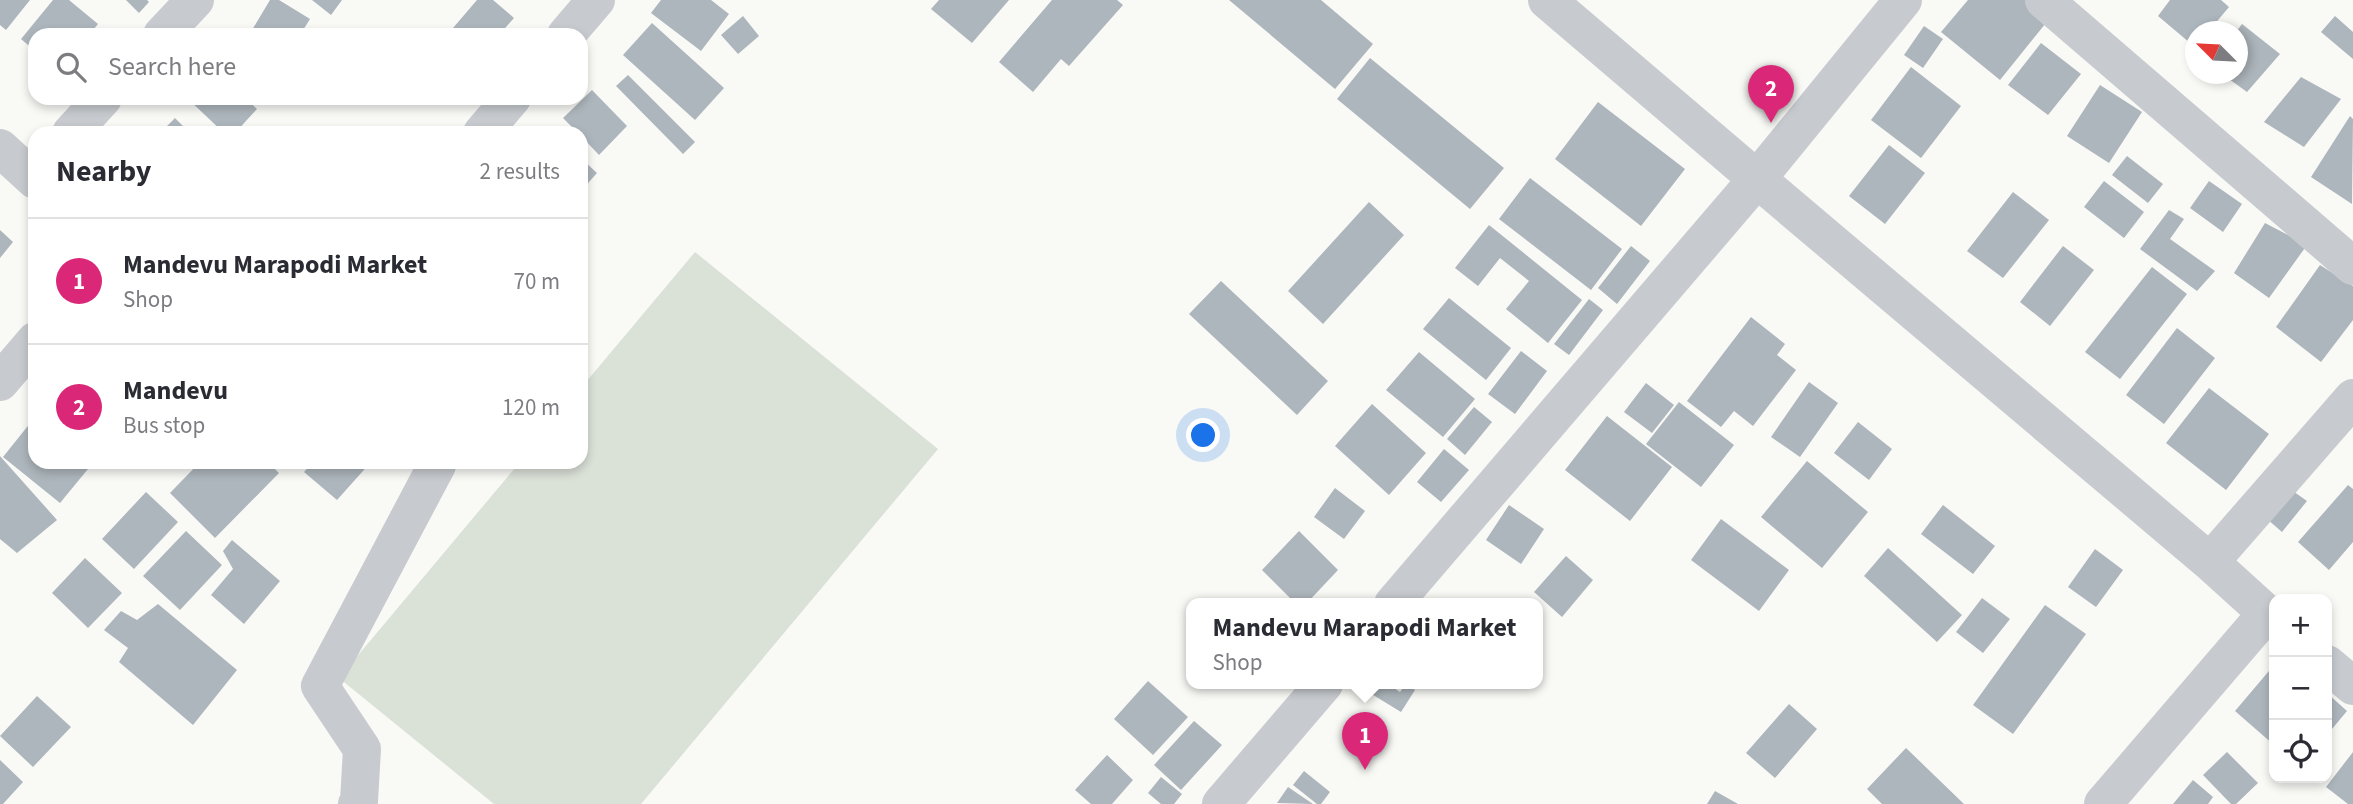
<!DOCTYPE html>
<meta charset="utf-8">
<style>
body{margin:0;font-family:"Source Sans 3",sans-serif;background:#f7f7f7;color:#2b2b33}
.controls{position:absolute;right:21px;bottom:21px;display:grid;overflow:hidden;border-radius:14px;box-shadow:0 4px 10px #0003}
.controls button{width:63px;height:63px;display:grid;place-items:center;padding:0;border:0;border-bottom:2px solid #e1e1e2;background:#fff;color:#2b2b33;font:35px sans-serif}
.compass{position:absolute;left:2185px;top:21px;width:63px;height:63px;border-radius:50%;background:#fff;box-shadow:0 4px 10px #0003;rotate:294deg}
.you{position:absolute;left:1204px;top:436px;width:24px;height:24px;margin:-18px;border:5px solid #fff;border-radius:50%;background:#1a73e8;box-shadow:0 0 0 10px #1a73e833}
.badge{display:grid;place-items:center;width:46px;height:46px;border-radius:50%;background:#db2777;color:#fff;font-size:23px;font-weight:700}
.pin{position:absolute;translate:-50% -58px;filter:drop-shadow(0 2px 4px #0008)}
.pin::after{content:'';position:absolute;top:37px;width:24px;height:21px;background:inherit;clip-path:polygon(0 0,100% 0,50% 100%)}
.popup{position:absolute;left:1186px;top:598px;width:357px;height:91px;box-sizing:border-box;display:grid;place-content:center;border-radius:14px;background:#fff;filter:drop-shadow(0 2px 5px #0005);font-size:23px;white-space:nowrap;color:#7c7c81}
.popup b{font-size:26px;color:#2b2b33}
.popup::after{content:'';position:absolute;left:50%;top:100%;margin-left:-14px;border:14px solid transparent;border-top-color:#fff}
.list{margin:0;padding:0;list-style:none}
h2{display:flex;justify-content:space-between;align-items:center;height:91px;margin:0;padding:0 28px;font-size:30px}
h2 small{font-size:23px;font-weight:400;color:#7c7c81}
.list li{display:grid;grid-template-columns:46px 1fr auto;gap:21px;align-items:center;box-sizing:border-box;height:126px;padding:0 28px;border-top:2px solid #e1e1e2}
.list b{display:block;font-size:26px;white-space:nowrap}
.list p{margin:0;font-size:23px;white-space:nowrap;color:#7c7c81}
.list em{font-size:23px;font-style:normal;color:#7c7c81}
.icon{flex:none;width:38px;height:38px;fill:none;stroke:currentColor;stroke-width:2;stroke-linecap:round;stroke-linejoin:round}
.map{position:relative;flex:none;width:2353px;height:804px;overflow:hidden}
.search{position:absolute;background:#fff;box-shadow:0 4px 10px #0003;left:28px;top:28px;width:560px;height:77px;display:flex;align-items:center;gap:18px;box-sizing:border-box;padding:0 24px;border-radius:21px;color:#7c7c81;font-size:26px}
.panel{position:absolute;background:#fff;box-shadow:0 4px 10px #0003;left:28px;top:126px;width:560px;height:343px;border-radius:21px}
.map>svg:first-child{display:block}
.green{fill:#dae1d7}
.building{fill:#adb6bc}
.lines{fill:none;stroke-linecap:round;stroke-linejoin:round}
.minor{stroke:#c7cbcf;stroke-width:38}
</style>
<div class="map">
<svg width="2353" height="804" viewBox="0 0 2353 804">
<rect width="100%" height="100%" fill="#f9f9f6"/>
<!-- green -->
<path class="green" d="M695 252 938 449 641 804H494L339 678 520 462H581V388Z"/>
<!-- building -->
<path class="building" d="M0 0H30L6 30 0 25Z
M53 0H69L98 24 89 35H35V51L21 39Z
M126 0H147L149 2 139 13Z
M270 0H279L310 19 300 35H249Z
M312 0H342L331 15Z
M477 0H493L514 18 499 35H461L453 28Z
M661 0H711L729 14 701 51 651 13Z
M939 0H1009L972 43 931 9Z
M1052 0H1117L1123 5 1069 66 1061 59 1033 92 999 62Z
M1229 0H1321L1373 44 1335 89Z
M1968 0H2028L2050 18 2000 80 1941 32Z
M2170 0H2221L2229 7 2208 32H2196V48L2158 16Z
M743 16 759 36 738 54 721 35Z
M2335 16 2353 32V59L2321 32Z
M652 23 724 88 695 120 623 55Z
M2242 24 2280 54 2247 92 2222 74H2238V32H2236Z
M1924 26 1943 39 1923 68 1904 55Z
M2041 43 2081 74 2048 115 2008 85Z
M1370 58 1504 168 1470 209 1337 99Z
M1911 67 1961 106 1921 158 1871 120Z
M628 75 695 142 683 154 616 86Z
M2301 77 2341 99 2304 147 2264 122Z
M2100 85 2142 112 2109 163 2067 136Z
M592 90 627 126 599 155 581 136V133H578L563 118Z
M187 98H245L257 109 235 133H224Z
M1598 102 1685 169 1641 226 1555 159Z
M2350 116 2353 119 2352 204 2311 177Z
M175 118 190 133H160Z
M1889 145 1925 173 1885 224 1849 196Z
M2127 156 2163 184 2148 203 2112 175Z
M581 158 597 173 581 191Z
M1530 178 1622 249 1591 290 1499 219Z
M2104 181 2144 212 2124 238 2084 207Z
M2209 181 2242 204 2223 232 2190 208Z
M2013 192 2049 220 2003 278 1967 251Z
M1369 202 1404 235 1323 324 1288 291Z
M2169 210 2184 219 2170 239 2215 271 2197 291 2140 249Z
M2265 223 2307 245 2269 298 2234 273Z
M1489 225 1582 300 1548 343 1506 309 1529 281 1500 258 1478 286 1455 268Z
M0 230 13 242 0 258Z
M1631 246 1650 261 1617 304 1598 288Z
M2063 246 2094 270 2050 326 2020 302Z
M2320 265 2353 286V320L2321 362 2276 327Z
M2152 267 2187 294 2120 379 2085 352Z
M1221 281 1328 381 1297 415 1189 314Z
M1449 298 1511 348 1486 380 1423 329Z
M1589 299 1603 310 1569 355 1554 344Z
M1751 317 1785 344 1777 355 1796 370 1753 426 1734 411 1721 427 1687 401Z
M2177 328 2215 358 2164 424 2126 395Z
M1521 351 1547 371 1515 414 1488 394Z
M1419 352 1475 399 1443 437 1386 390Z
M1809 382 1838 403 1800 457 1771 437Z
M1646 383 1674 405 1652 433 1624 412Z
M2209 388 2269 434 2226 490 2166 443Z
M1679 402 1734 445 1701 487 1646 444Z
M1372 404 1426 453 1389 495 1335 446Z
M1474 407 1492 422 1465 455 1447 439Z
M1607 416 1672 467 1630 521 1565 470Z
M31 422 35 425V462H80L88 469 60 503 3 457Z
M1858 422 1892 449 1869 480 1834 453Z
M1444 449 1469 470 1441 502 1417 482Z
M0 456 57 520 17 553 0 539Z
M1807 461 1868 512 1822 568 1761 517Z
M200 462H268L279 473 215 538 170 493Z
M313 462H371L337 500 304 472Z
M2348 485 2353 489V542L2329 570 2298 542Z
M1335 488 1365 511 1344 539 1314 517Z
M2290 489 2307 501 2282 532 2267 519Z
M146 492 178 522 134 569 102 539Z
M1509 505 1544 529 1521 564 1486 540Z
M1943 505 1995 546 1973 574 1921 534Z
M1721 519 1789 570 1759 611 1691 560Z
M186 531 222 565 180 610 143 576Z
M1299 531 1338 570 1306 604H1296L1262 570Z
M232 540 280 581 244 624 211 595 233 569 223 551Z
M1888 548 1962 615 1937 642 1864 576Z
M2095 549 2123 570 2096 607 2068 587Z
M1566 556 1593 580 1562 617 1534 592Z
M85 558 122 593 88 628 52 593Z
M1982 598 2010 619 1983 653 1956 632Z
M158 604 237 670 193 725 119 662 128 648 104 630 121 611 137 620Z
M2045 605 2086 634 2013 734 1973 705Z
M2274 665V745L2235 711Z
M1148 681 1188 717 1153 755 1114 719Z
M1368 684H1388L1400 692 1406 684 1415 690 1401 712 1365 690Z
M2327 693 2347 711 2327 735Z
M37 696 71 727 33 767 0 736Z
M1789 704 1817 729 1775 778 1746 753Z
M1194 721 1222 745 1181 790 1154 765Z
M1906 748 1964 804H1882L1867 789Z
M2227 752 2258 783 2236 804H2231L2203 775Z
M2353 752V804H2348L2326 787Z
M1107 755 1133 780 1112 804H1091L1075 790Z
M0 760 23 782 3 804H0Z
M1304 771 1330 792 1321 804H1317L1293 785Z
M1161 777 1182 794 1174 804H1161L1148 793Z
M2193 780 2213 797 2208 804H2173Z
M1288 787 1313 804 1277 803Z
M1715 791 1738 804H1707Z"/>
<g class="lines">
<!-- minor -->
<path class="minor" d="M1903 0 1757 179 2210 562 2274 620
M2044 0 2353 266
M162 35 195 0
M566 35 596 0
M71 133 103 98
M482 133 512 98
M0 148 35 180
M0 382 35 341
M2210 562 2353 398
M1393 604 1757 179 1547 0
M2327 664 2353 686
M357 804 359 801 362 749 320 686 437 465 433 462
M1221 804 1324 684
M2103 804 2267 613"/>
</g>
</svg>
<div class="controls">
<button>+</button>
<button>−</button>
<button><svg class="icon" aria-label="locate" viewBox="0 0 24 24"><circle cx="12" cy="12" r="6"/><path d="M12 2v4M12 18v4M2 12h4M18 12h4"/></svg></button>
</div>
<svg class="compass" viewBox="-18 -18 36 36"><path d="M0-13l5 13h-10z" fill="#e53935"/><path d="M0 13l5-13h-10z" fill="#7c7c81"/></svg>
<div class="you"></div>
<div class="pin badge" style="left:1365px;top:770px">1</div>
<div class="popup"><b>Mandevu Marapodi Market</b>Shop</div>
<div class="pin badge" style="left:1771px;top:123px">2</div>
<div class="search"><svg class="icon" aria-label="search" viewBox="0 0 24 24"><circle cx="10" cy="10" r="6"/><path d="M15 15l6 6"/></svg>Search here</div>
<section class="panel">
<h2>Nearby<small>2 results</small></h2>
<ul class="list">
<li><span class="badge">1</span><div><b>Mandevu Marapodi Market</b><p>Shop</p></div><em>70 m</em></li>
<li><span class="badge">2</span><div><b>Mandevu</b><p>Bus stop</p></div><em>120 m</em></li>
</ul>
</section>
</div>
